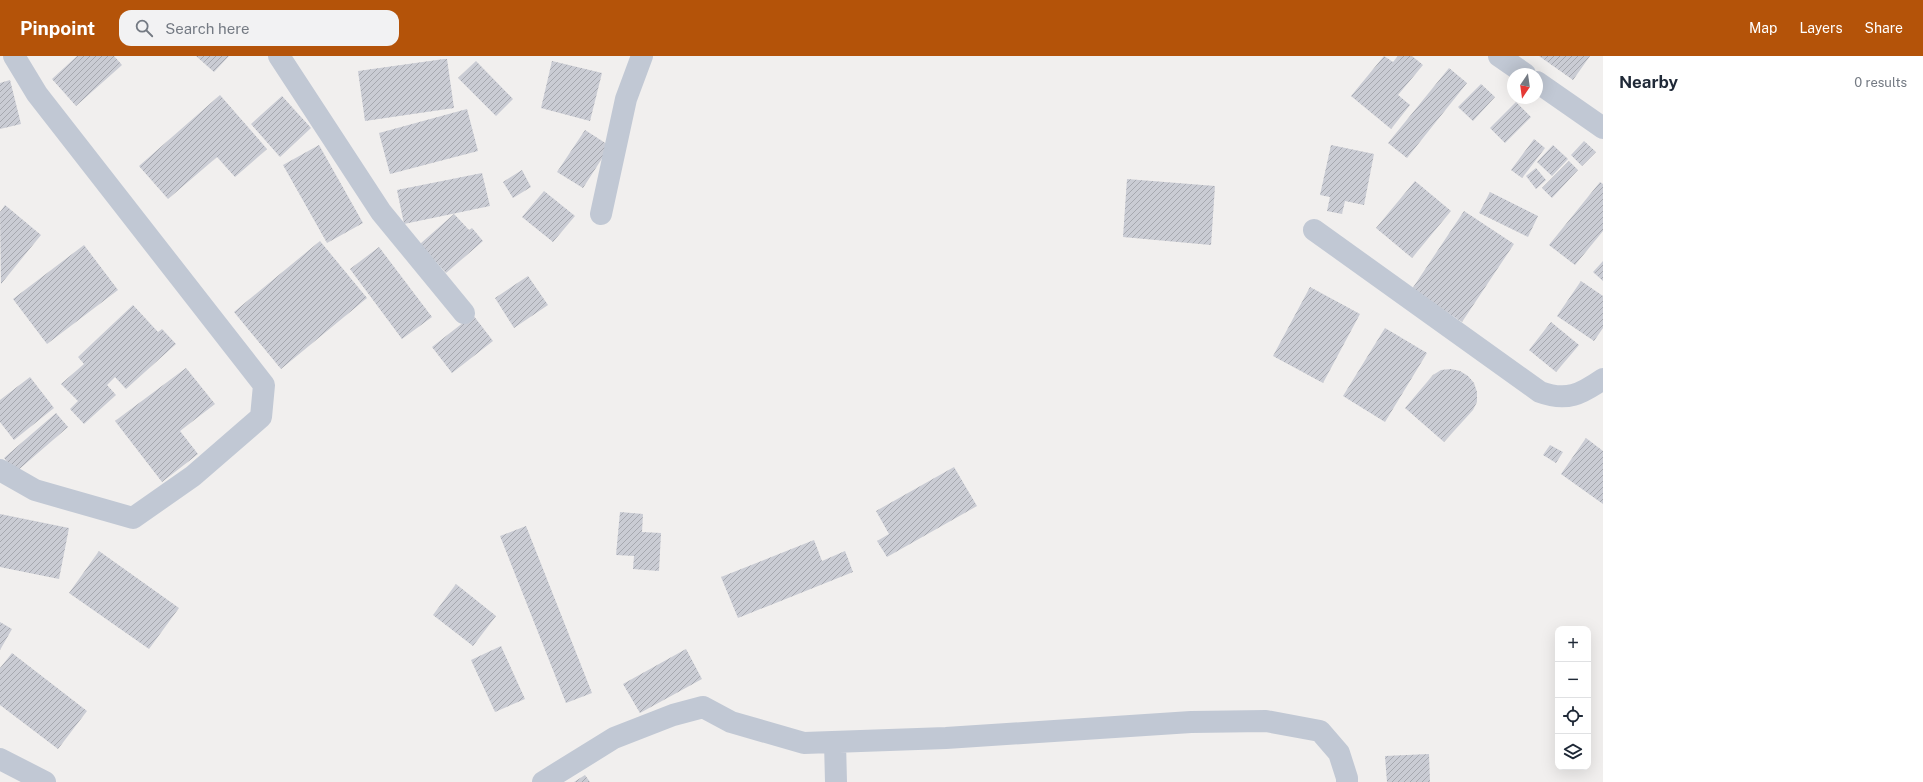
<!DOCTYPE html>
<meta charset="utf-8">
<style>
body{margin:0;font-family:"Public Sans",sans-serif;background:#f2f2f3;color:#1f2937}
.controls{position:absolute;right:12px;bottom:12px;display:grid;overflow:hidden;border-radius:8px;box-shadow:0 4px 16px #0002}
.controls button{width:36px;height:36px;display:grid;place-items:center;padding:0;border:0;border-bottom:1px solid #e0e1e3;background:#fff;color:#1f2937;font:20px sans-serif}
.compass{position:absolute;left:1507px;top:12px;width:36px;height:36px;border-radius:50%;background:#fff;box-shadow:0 4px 16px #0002;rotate:193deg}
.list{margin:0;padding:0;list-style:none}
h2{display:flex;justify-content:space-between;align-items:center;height:52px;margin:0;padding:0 16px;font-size:17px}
h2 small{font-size:13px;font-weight:400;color:#747a83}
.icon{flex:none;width:22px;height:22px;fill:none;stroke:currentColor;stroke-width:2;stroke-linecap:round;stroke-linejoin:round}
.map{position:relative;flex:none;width:1603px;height:726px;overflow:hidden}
header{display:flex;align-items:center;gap:24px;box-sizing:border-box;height:56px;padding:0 20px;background:#b45309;color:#fff}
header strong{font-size:19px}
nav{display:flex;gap:22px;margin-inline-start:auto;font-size:14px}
.search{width:280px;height:36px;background:#f2f2f3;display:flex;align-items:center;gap:10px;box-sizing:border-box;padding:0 14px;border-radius:12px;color:#747a83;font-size:15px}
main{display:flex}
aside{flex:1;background:#fff}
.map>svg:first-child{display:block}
.building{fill:url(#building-hatch)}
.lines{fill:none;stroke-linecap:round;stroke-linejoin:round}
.minor{stroke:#c1c8d4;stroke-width:22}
</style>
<header>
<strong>Pinpoint</strong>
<div class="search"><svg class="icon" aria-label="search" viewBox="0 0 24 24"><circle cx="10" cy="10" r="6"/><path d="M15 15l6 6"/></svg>Search here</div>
<nav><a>Map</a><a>Layers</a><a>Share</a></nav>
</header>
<main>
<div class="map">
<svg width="1603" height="726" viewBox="0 0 1603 726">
<defs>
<pattern id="building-hatch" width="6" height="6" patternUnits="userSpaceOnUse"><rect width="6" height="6" fill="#caccd4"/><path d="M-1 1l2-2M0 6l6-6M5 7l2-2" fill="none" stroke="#a6a8af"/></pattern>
</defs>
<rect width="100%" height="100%" fill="#f1efee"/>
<!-- building -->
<path class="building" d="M77 0H114L122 9 76 50 52 23Z
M196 0H229L214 16Z
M1384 0 1393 6 1398 0H1412L1423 9 1398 39 1410 49 1391 73 1351 40Z
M1539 0H1590L1573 24Z
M444 3H447L454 52 365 65 358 15Z
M476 5 513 43 496 60 458 22Z
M552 5 602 17 590 65 541 52Z
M1449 12 1467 27 1407 102 1388 87Z
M10 24 21 68 0 73V27Z
M1481 28 1495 41 1473 65 1458 51Z
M220 39 267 93 235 121 217 101 168 143 139 110Z
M282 40 311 72 280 101 251 68Z
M1516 46 1531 61 1505 87 1490 72Z
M467 53 478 95 390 118 379 77Z
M585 74 610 90 583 132 557 116Z
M1534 83 1545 92 1522 122 1511 114Z
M1584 85 1596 96 1582 110 1571 99Z
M319 89 363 167 327 187 283 109Z
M1331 89 1374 98 1364 149 1345 145 1342 158 1327 155 1330 141 1320 139Z
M1553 89 1568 103 1552 120 1537 106Z
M1569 105 1578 114 1552 142 1542 132Z
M1536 112 1546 124 1536 133 1526 120Z
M522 114 531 131 513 142 503 126Z
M482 117 490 150 404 168 397 134Z
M1127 123 1215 130 1211 189 1123 181Z
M1415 125 1451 155 1412 202 1376 172Z
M1600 126 1603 128V175L1575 209 1549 189Z
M544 135 575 160 553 186 522 161Z
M1490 136 1538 160 1528 181 1479 157Z
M5 149 41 179 1 228 0 156Z
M1464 155 1514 188 1462 266 1412 233Z
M454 158 469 174 472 172 483 185 446 217 420 188Z
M320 185 367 242 281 313 234 256Z
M84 189 118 234 47 288 13 243Z
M379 191 432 261 402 283 350 213Z
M1603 205V225L1593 216Z
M528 220 548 249 514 272 495 242Z
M1581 225 1603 240V272L1594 285 1557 260Z
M1310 231 1360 258 1323 327 1273 300Z
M133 249 158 276 162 273 176 288 126 333 115 321 107 329 116 339 84 368 70 353 78 345 61 328 84 308 78 301Z
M473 259 493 285 452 317 432 291Z
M1551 266 1579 289 1556 316 1529 294Z
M1385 272 1427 297 1385 366 1343 340Z
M186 312 215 348 180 375 198 398 162 426 115 365Z
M1451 313 1460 315 1468 320 1474 327 1477 336V346L1473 354 1444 386 1405 352 1433 319 1441 314Z
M30 321 54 352 14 384 0 366V344Z
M56 357 68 371 16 416 4 402Z
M1586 382 1603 395V448L1561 418Z
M1550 389 1563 396 1556 407 1543 399Z
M954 411 977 450 887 501 877 485 889 478 876 455Z
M620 456 643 458 642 476 661 477 659 515 633 513 634 500 616 499Z
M0 458 69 472 59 523 0 511Z
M526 470 592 637 566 647 500 480Z
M814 484 822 505 845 495 853 516 738 562 721 521Z
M99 495 179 552 149 593 69 537Z
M456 528 496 560 473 590 433 559Z
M0 566 12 573 0 594Z
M501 590 525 643 495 656 471 604Z
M686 593 702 623 640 657 623 628Z
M12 597 87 655 58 693 0 649V612Z
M1429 698 1430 726H1387L1385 700Z
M585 719 590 726H574Z"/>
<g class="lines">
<!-- minor -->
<path class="minor" d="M279 0 381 156 464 257
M1499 0 1525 18
M1537 26 1603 72
M601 158 626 43 642 0
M1314 174 1540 336C1567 346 1581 338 1603 323
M0 414 35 434 133 462 193 420 261 361 264 329 37 38 14 0
M835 686 836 726
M0 703 45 726
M543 726 614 682 673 659 703 651 731 666 804 687 946 682 1191 666 1266 665 1320 675 1339 697 1347 722V726"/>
</g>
</svg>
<div class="controls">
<button>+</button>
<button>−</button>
<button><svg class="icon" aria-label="locate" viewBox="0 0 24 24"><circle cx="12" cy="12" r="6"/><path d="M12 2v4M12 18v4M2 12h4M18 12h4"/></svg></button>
<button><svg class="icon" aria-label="layers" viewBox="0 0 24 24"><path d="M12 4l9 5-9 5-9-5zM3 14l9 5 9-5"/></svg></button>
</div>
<svg class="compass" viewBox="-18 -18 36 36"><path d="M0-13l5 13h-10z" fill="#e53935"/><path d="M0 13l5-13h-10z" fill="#747a83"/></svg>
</div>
<aside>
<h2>Nearby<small>0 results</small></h2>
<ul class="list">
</ul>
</aside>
</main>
